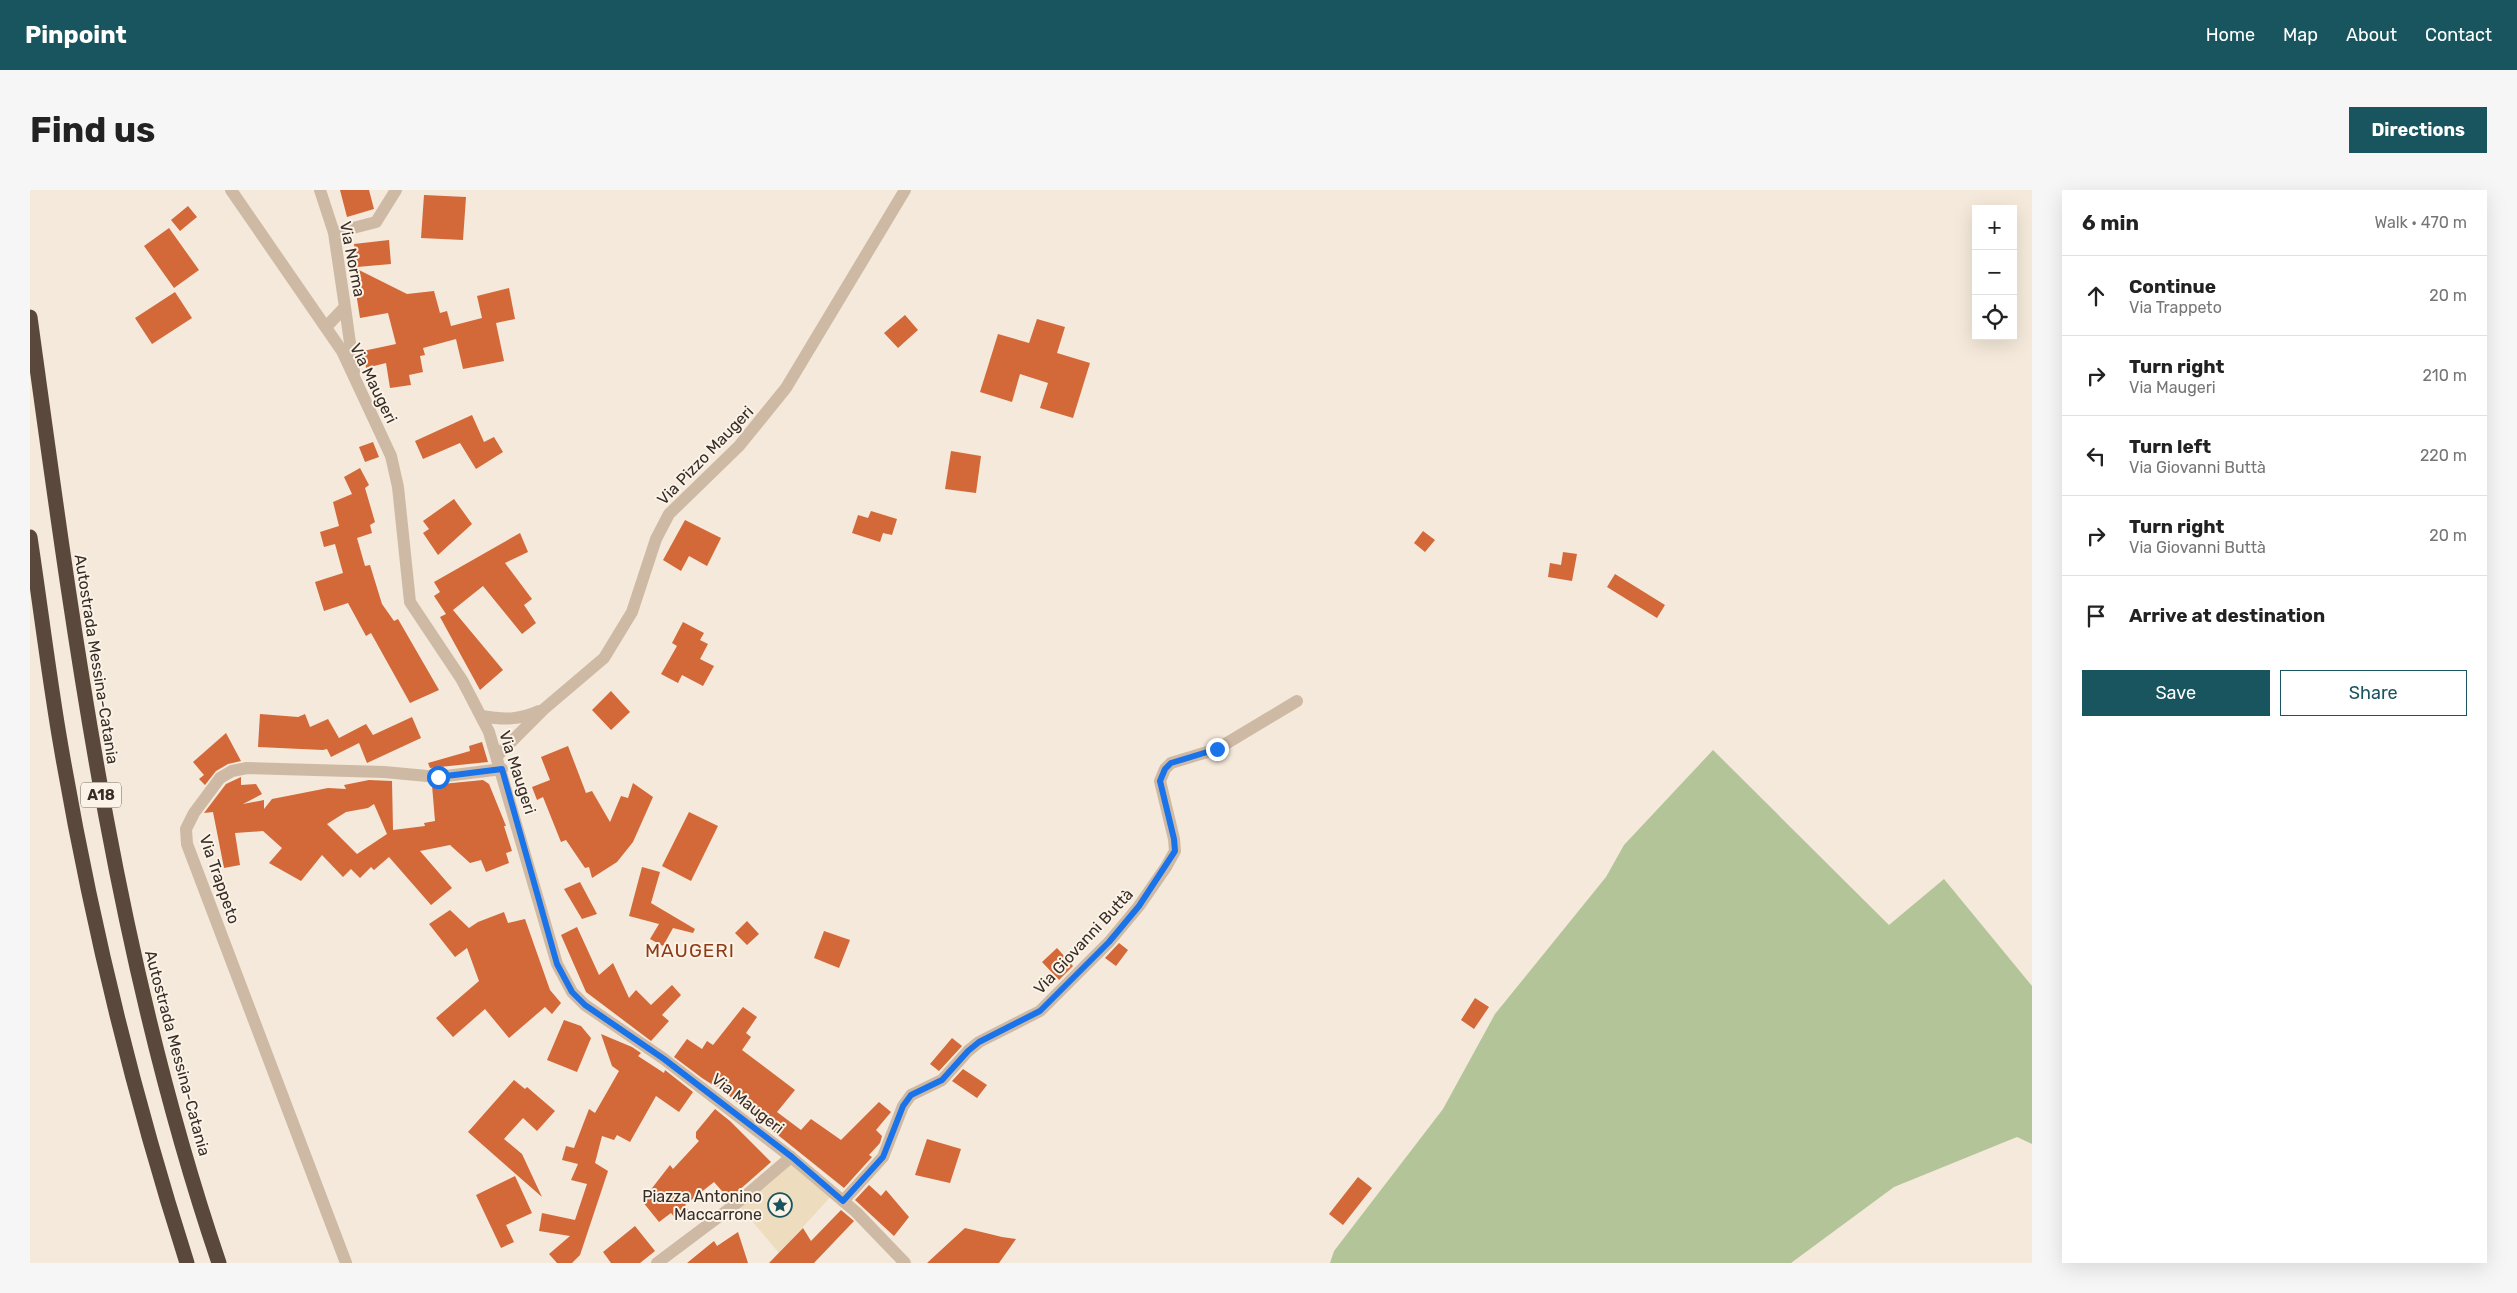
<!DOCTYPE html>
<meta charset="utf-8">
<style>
body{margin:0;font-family:Rubik,sans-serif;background:#f6f6f6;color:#222}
.controls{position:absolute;right:15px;top:15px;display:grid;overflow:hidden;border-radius:0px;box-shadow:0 5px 20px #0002}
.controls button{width:45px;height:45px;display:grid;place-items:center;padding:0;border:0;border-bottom:1px solid #e0e0e0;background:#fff;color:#222;font:25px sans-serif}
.stop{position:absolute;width:15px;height:15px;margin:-11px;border:4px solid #1a73e8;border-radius:50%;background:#fff}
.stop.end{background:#1a73e8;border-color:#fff;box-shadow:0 1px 5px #0008}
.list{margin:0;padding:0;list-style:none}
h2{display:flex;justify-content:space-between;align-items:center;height:65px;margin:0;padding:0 20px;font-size:21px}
h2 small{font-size:16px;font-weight:400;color:#767676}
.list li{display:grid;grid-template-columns:32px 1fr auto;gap:15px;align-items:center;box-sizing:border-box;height:80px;padding:0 20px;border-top:1px solid #e0e0e0}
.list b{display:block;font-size:19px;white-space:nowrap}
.list p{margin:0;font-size:16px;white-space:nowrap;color:#767676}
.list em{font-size:16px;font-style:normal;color:#767676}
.actions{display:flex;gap:10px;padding:15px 20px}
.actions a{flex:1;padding:11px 0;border:1px solid #18555e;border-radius:0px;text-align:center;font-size:18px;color:#18555e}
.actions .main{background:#18555e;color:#fff}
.icon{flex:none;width:28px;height:28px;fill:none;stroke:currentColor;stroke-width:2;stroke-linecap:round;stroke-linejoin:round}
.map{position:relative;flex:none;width:2002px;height:1073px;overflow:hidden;border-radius:0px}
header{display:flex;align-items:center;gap:30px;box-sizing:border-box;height:70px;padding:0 25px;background:#18555e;color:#fff}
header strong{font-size:24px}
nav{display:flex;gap:28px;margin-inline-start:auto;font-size:18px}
.intro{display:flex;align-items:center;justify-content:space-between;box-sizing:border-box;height:120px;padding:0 30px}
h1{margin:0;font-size:35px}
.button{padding:12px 22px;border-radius:0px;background:#18555e;color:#fff;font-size:18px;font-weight:700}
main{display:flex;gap:30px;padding:0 30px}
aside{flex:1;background:#fff;border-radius:0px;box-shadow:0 5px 20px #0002}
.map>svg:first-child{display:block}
.green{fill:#b3c598}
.plaza{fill:#eedcbf}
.building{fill:#d36839;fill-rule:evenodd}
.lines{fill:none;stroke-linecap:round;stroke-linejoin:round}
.minor{stroke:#cebaa4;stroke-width:12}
.tertiary{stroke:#cebaa4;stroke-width:12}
.motorway{stroke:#5a483d;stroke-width:15}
.route{stroke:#1a73e8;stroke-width:6}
.labels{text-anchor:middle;stroke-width:4;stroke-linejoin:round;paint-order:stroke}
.shield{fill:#fbf3e7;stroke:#726861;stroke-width:1}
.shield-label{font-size:15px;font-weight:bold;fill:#382d27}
.street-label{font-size:16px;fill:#382d27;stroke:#fbf3e7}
.poi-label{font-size:16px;fill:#382d27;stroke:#fbf3e7;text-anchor:end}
.quarter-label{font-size:19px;letter-spacing:1px;fill:#903b17;stroke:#fbf3e7}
</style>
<header>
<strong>Pinpoint</strong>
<nav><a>Home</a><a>Map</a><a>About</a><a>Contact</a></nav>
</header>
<div class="intro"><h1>Find us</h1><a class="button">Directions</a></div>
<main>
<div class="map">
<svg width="2002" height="1073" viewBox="0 0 2002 1073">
<rect width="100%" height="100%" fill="#f4e9da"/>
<!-- green -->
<path class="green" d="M1683 560 1859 735 1914 689 2002 796V954L1987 947 1864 997 1761 1073H1300L1304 1061 1413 919 1465 824 1576 687 1594 655Z"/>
<!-- plaza -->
<path class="plaza" d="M761 967 804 1003 749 1063 707 1013Z"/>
<!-- building -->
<path class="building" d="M310 0H339L344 19 317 27Z
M394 5 436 7 433 50 391 48Z
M158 16 167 27 150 41 141 30Z
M139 38 169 80 144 98 114 56Z
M359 50 361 74 327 77 324 54Z
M327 79 377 104 404 101 410 123 417 121 421 136 452 128 447 106 479 98 485 129 466 133 474 171 433 179 426 149 393 158 395 165 390 166 393 182 379 185 381 195 360 198 356 173 336 178 333 161 366 154 358 123 330 128 325 96 329 95Z
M145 102 162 128 122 154 105 128Z
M875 125 888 140 868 158 854 143Z
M1007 129 1035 137 1027 163 1060 173 1043 228 1010 218 1018 193 990 184 982 212 950 202 968 144 999 153Z
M442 225 454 252 464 247 473 262 446 279 430 253 393 269 385 251Z
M343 252 349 267 335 272 329 257Z
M921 261 951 266 946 303 915 299Z
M330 278 339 295 335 298 345 332 340 335 342 343 327 348 335 376 340 375 352 414 364 431 368 429 409 500 380 513 341 443 336 446 318 413 294 421 285 392 313 383 305 354 294 357 290 342 309 336 303 312 322 304 314 287Z
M424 309 442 334 408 365 393 343 399 339 393 331Z
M841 321 867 329 862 345 853 343 850 352 822 343 828 325 838 328Z
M655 330 691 348 677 376 659 366 651 381 633 370Z
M1393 341 1405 350 1395 362 1384 353Z
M490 343 498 362 475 373 502 409 494 415 506 433 492 444 453 396 423 420 473 480 450 500 410 427 416 424 404 406 410 402 404 392Z
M1533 362 1547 364 1542 391 1518 387 1520 373 1531 375Z
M1585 384 1635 415 1627 428 1577 397Z
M653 432 674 443 670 450 678 454 670 469 684 476 673 496 652 485 648 493 631 484 647 456 642 453Z
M581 501 600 522 581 540 562 520Z
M230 524 268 527 275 524 280 537 298 529 309 548 336 534 343 545 382 527 391 548 337 573 329 553 301 567 297 559 293 560 228 557Z
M196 543 211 571 198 574 186 581 175 595 169 589 174 585 163 572Z
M452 552 458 572 400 578 398 573 440 561 439 556Z
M538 556 556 603 562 601 580 632 591 606 598 608 603 593 623 607 603 652 587 672 562 688 559 677 555 678 536 650 531 652 513 607 507 610 502 597 520 590 511 567Z
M211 587V595L226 594 232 604 213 614 234 610V619L242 609 298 598 316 599 314 595 339 590 362 591 363 640 395 636 394 633 405 631 402 595 453 590 459 594 476 636H474L482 661 476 663 479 673 456 682 451 670 440 673 420 655 390 661 422 698 401 715 359 667 344 680 341 677 330 688 321 679 313 687 292 665 271 691 239 673 252 658 233 641 205 643 210 675 194 678 183 622 174 623 196 594ZM344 614 357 644 327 664 297 634 316 622 338 618Z
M659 622 688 636 661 691 632 676Z
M612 677 630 682 621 713 665 739 663 743 643 738 633 756 620 749 629 734 599 726Z
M550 692 567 724 552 729 534 699Z
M420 720 439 738 448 732 474 722 478 733 495 729 520 800 531 813 522 824 515 817 479 848 455 819 423 847 406 828 449 791 437 758 425 767 399 734Z
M717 731 729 744 717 755 705 743Z
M547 737 569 785 583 773 599 808 606 800 621 815 642 795 651 805 632 825 639 831 621 851 556 802 531 745Z
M794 741 820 750 809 778 784 768Z
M1089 753 1098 760 1086 776 1075 768Z
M1027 758 1043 776 1029 790 1012 772Z
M1445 808 1459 817 1444 839 1431 830Z
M713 817 727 827 716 843 721 847 712 860 765 900 747 922 771 940 781 929 811 950 849 912 861 922 846 940 852 946 850 953 839 965 842 967 814 998 687 896 686 897 672 888 644 867 657 849 672 859 677 851 683 855Z
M534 830 551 836 561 848 547 882 517 870Z
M571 844 602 857 611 863 608 866 634 883 635 880 663 902 649 922 626 906 600 952 587 945 584 950 572 946 565 973 578 981 550 1065 542 1073H527L519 1064 540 1046 509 1041 512 1023 545 1030 557 994 541 990 548 974 532 970 536 956 544 958 559 919 565 923 589 881 582 876Z
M922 848 932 856 909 881 900 874Z
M933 879 957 895 947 908 922 891Z
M484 890 495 899 497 897 525 921 507 941 493 928 474 949 492 964 512 1007 438 942Z
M685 919 700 931 741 972 699 1009 684 992 655 1015 658 1020 646 1029 641 1023 629 1032 612 1011 640 975 643 979 669 951 666 948V942Z
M897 949 931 959 920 993 885 985Z
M485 986 502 1023 476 1035 484 1052 471 1058 446 1005Z
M1328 987 1342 998 1313 1035 1299 1024Z
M839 995 851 1006 856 1000 879 1027 864 1046 825 1010Z
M811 1020 824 1031 784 1073H739L773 1038 781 1051Z
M605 1036 625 1061 610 1073H581L573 1062Z
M935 1038 972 1047 986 1049 969 1073H897Z
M708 1042 718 1073H657L684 1051 687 1056Z"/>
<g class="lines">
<!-- minor -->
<path class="minor" d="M290 0 304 43 315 117 296 137
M304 43 346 32 366 0
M315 117 324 182
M813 1011 853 967 873 916 881 905 912 890 938 861 949 852 1010 821 1079 752 1109 716 1136 677 1145 661 1144 649 1130 591 1135 579 1141 573 1187 559 1267 511
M316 1073 157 654 156 639 164 623 190 588 202 581 217 578 354 582 408 587 472 579
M627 1073 707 1013 761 967"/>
<!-- tertiary -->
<path class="tertiary" d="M201 0 312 161 361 266 368 297 380 412 432 490 459 542 527 774 542 802 555 815 634 869 761 967 826 1022 875 1073
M452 526C474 530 489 530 509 521
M468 565 514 519 574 468 602 422 626 349 639 324 709 256 756 198 875 0"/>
<!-- motorway -->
<path class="motorway" d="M0 127C44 446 85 767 189 1073
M0 347C10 413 18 479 29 545 59 723 102 901 157 1073"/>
</g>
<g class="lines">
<!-- route -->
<path class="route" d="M408 587 472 579 527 774 542 802 555 815 634 869 762 967 813 1011 853 967 873 916 881 905 912 890 938 861 949 852 1010 821 1079 752 1109 716 1145 661 1144 649 1130 591 1135 579 1141 573 1187 559"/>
</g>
<!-- icons -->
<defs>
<g id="sight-ring" transform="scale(1.25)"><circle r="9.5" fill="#fbf3e7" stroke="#18555e" stroke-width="1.5"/><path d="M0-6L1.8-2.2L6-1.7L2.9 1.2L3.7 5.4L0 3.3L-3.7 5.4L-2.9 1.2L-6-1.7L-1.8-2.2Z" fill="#18555e"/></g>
</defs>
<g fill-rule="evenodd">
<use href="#sight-ring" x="750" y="1015"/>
</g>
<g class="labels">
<!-- shield labels -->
<rect class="shield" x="51" y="592.5" width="40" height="25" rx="4"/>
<g class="shield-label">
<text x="71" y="610">A18</text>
</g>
<!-- street labels -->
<g class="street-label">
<text transform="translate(323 69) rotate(79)" y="6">Via Norma</text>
<text transform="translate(344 193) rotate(64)" y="6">Via Maugeri</text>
<text transform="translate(675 265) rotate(-46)" y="6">Via Pizzo Maugeri</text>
<text transform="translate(67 469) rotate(81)" y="6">Autostrada Messina-Catania</text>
<text transform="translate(488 582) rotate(72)" y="6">Via Maugeri</text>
<text transform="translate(190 689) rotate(71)" y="6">Via Trappeto</text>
<text transform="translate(1053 751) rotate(-47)" y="6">Via Giovanni Buttà</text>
<text transform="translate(148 863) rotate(75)" y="6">Autostrada Messina-Catania</text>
<text transform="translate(718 913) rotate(38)" y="6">Via Maugeri</text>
</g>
<!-- poi labels -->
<g class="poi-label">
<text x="732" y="1012">Piazza Antonino<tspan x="732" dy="18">Maccarrone</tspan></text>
</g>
<!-- quarter labels -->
<g class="quarter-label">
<text x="660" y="767">MAUGERI</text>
</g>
</g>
</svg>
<div class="controls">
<button>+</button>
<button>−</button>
<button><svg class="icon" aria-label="locate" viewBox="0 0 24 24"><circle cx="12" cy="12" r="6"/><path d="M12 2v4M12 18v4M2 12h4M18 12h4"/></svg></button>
</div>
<div class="stop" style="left:408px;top:587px"></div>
<div class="stop end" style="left:1187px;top:559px"></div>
</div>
<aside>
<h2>6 min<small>Walk · 470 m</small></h2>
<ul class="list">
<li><svg class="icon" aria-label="ahead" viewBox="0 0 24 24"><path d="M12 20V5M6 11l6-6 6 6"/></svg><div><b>Continue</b><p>Via Trappeto</p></div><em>20 m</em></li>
<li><svg class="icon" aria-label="right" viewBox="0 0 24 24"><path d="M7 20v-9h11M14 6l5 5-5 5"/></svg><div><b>Turn right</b><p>Via Maugeri</p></div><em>210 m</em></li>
<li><svg class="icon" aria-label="left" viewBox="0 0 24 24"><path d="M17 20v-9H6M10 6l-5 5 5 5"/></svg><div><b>Turn left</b><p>Via Giovanni Buttà</p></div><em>220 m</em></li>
<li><svg class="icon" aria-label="right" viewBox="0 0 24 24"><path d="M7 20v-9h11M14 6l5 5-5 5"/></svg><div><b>Turn right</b><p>Via Giovanni Buttà</p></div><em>20 m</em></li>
<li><svg class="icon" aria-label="arrive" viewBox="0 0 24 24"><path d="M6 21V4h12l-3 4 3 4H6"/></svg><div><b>Arrive at destination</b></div></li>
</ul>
<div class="actions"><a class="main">Save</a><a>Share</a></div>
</aside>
</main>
